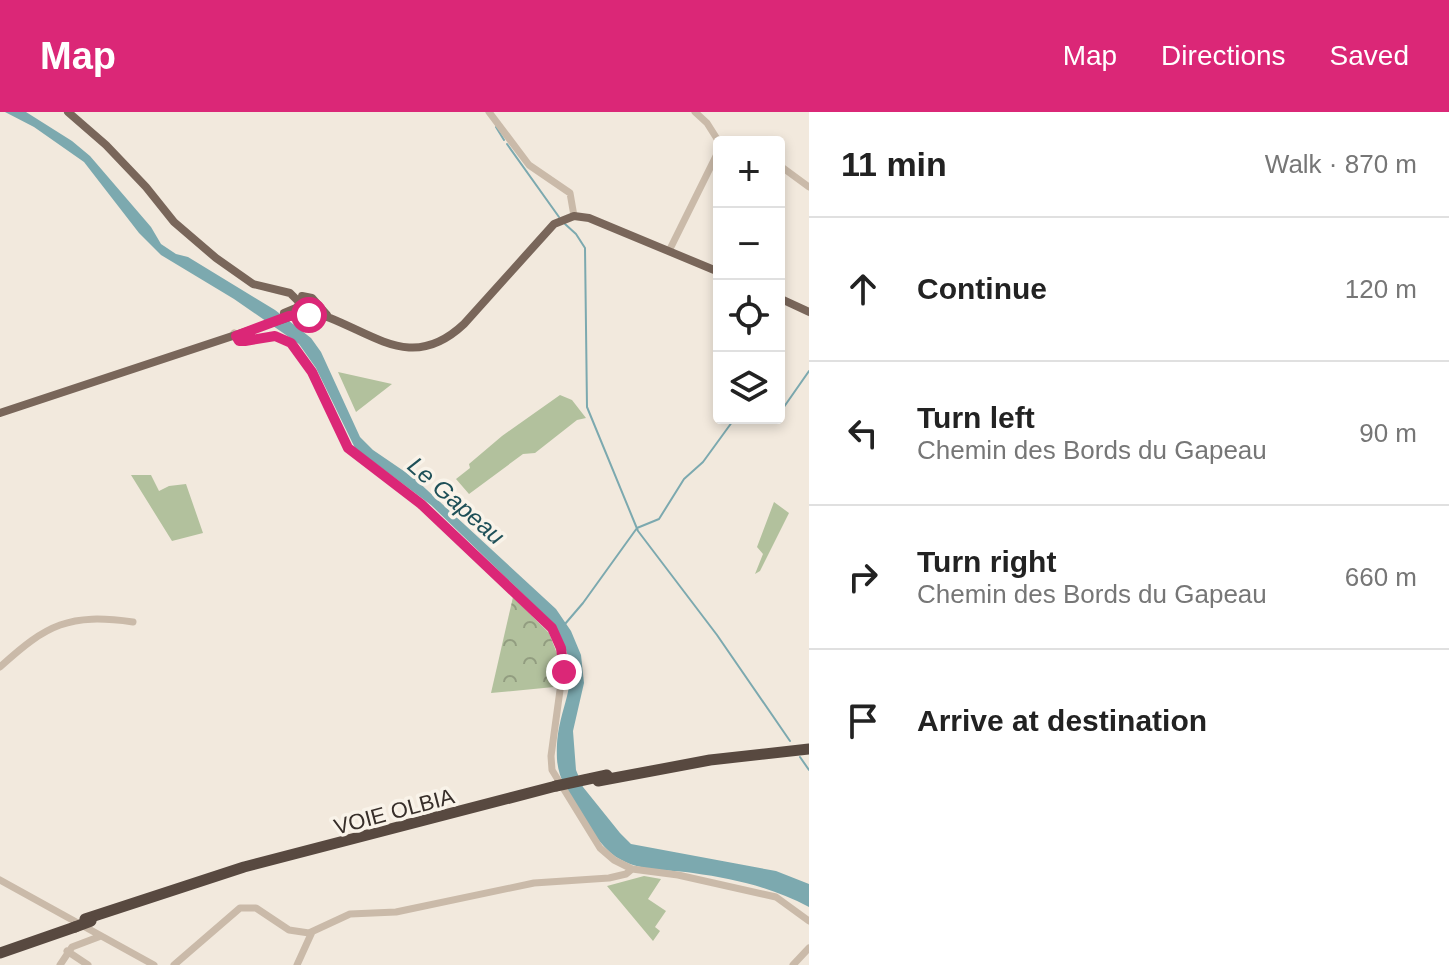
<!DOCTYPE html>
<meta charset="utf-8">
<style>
body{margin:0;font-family:Arial,sans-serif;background:#f6f6f6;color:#222}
.controls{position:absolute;right:24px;top:24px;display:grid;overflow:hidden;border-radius:8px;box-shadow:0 4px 12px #0003}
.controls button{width:72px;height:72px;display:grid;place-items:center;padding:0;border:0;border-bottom:2px solid #e0e0e0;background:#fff;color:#222;font:40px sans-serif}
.stop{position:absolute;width:24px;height:24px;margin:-18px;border:6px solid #db2777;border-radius:50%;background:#fff}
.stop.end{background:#db2777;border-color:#fff;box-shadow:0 2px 8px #0008}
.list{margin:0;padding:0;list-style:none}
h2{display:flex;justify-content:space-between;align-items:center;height:104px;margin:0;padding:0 32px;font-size:34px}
h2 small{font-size:26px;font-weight:400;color:#767676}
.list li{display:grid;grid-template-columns:52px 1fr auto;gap:24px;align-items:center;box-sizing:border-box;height:144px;padding:0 32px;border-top:2px solid #e0e0e0}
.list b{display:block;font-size:30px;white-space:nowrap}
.list p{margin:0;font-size:26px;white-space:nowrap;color:#767676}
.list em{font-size:26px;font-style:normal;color:#767676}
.icon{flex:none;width:44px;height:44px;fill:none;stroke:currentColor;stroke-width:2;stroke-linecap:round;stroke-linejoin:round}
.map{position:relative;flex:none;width:809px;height:853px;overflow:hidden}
header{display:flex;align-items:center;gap:48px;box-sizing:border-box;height:112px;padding:0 40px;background:#db2777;color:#fff}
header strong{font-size:38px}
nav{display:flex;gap:44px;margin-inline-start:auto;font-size:28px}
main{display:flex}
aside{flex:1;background:#fff}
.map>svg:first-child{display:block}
.grass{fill:#b2c19d}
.park{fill:url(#park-crowns)}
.water{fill:#7ca9af}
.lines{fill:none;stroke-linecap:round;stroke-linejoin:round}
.stream{stroke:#7ca9af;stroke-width:2}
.minor{stroke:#cabaa9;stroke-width:7}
.major{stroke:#79665a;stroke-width:8}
.highway{stroke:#584940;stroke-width:11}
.highway-bridge{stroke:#584940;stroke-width:11}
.route{stroke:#db2777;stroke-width:10}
.labels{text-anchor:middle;stroke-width:7;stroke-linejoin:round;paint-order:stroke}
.street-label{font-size:22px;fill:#372e29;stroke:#f9f3e9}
.water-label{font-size:24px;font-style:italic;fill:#1e5058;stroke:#f9f3e9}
</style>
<header>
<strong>Map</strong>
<nav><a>Map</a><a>Directions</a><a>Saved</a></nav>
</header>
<main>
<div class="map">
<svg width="809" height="853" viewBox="0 0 809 853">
<defs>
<pattern id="park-crowns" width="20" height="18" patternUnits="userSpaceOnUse" patternTransform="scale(2)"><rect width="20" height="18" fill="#b2c19d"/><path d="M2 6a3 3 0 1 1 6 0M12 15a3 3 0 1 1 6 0" fill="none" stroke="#929d80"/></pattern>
</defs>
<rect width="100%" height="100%" fill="#f2e9dd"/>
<!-- grass -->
<path class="grass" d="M338 260 392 272 356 300Z
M560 283 572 288 586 306 577 308 535 341 523 342 469 382 456 367 470 356 469 352 502 324Z
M131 363H151L159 379 169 374 186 372 203 421 172 429Z
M774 390 789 401 760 459 755 462 763 442 757 435Z
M644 764 661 767 648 787 666 799 655 815 660 819 653 829 607 774Z"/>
<!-- park -->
<path class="park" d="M513 485 549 521 558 544 554 575 491 581Z"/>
<!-- water -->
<path class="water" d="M5 0H26L72 29 90 44 151 115 161 132 176 142 188 145 275 198 311 226 321 240 360 325 373 338 414 366 556 497 571 519 581 543 584 571 573 619 576 658 583 675 620 721 631 732 776 759 809 772V795C771 775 735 767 693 761 666 757 639 760 616 745 600 734 588 713 578 697 568 682 558 665 557 647 554 588 590 574 554 512L431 393 355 336 316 256 299 232 234 187 161 143 139 121 84 50 34 15Z"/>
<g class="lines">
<!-- stream -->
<path class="stream" d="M496 15 504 28
M507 32 559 105
M565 112 576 122 585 136 587 295 638 419 717 523 790 629
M779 302 809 259
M565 512 583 491 637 416 659 407 684 367 703 350 735 306
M800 645 809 658"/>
<!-- minor -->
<path class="minor" d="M489 0 529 53 570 81 574 104
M695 0 707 11 719 30
M779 53 809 75
M669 139 719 38
M234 221 239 229 275 224 291 231 312 260 348 336 421 392 552 516 564 549 551 644 552 658 600 736 614 748 632 757 678 763 776 785 809 809
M0 555C47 512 69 501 133 510
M0 768 154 853
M67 839 88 853
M60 853 72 835 101 824
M174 853 240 796H256L289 818 309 821 350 802 396 800 534 771 609 766 626 762 632 757
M297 853 312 820
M793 853 809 836"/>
<!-- major -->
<path class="major" d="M68 0 106 33 146 75 174 110 216 146 253 172 290 181 299 190
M302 184 312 186 327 203
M779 186 809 200
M284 201 296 196 305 185
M0 301 299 202C310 203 320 202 330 206 380 226 415 258 464 212L554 112 574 104 589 106 719 160"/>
<!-- highway -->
<path class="highway" d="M598 669 710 648 809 637
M85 807 244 755 556 674
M0 841 75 815"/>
<!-- highway-bridge -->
<path class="highway-bridge" d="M556 674 607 663
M75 815 91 809"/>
</g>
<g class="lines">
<!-- route -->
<path class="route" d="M309 203 289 204 236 224 239 229H245L275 224 291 231 312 260 348 336 421 392 552 516 561 536 564 560"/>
</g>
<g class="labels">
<!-- street labels -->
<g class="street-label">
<text transform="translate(394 699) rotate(-15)" y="8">VOIE OLBIA</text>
</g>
<!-- water labels -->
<g class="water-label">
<text transform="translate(456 389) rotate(41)" y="8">Le Gapeau</text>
</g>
</g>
</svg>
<div class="controls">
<button>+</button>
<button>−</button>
<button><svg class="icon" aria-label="locate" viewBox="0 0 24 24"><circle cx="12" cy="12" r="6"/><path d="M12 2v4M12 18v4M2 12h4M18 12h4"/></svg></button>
<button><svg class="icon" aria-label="layers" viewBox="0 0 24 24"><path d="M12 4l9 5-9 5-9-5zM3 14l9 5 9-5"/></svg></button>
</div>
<div class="stop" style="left:309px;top:203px"></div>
<div class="stop end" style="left:564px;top:560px"></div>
</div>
<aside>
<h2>11 min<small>Walk · 870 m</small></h2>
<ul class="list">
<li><svg class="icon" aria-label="ahead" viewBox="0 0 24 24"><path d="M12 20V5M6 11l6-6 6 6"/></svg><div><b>Continue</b></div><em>120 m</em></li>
<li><svg class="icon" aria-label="left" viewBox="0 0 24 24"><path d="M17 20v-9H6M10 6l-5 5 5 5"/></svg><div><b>Turn left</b><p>Chemin des Bords du Gapeau</p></div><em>90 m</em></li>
<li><svg class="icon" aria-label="right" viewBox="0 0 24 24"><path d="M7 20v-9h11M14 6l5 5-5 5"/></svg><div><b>Turn right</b><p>Chemin des Bords du Gapeau</p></div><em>660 m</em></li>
<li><svg class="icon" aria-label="arrive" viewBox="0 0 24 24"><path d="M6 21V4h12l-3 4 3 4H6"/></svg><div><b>Arrive at destination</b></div></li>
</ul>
</aside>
</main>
